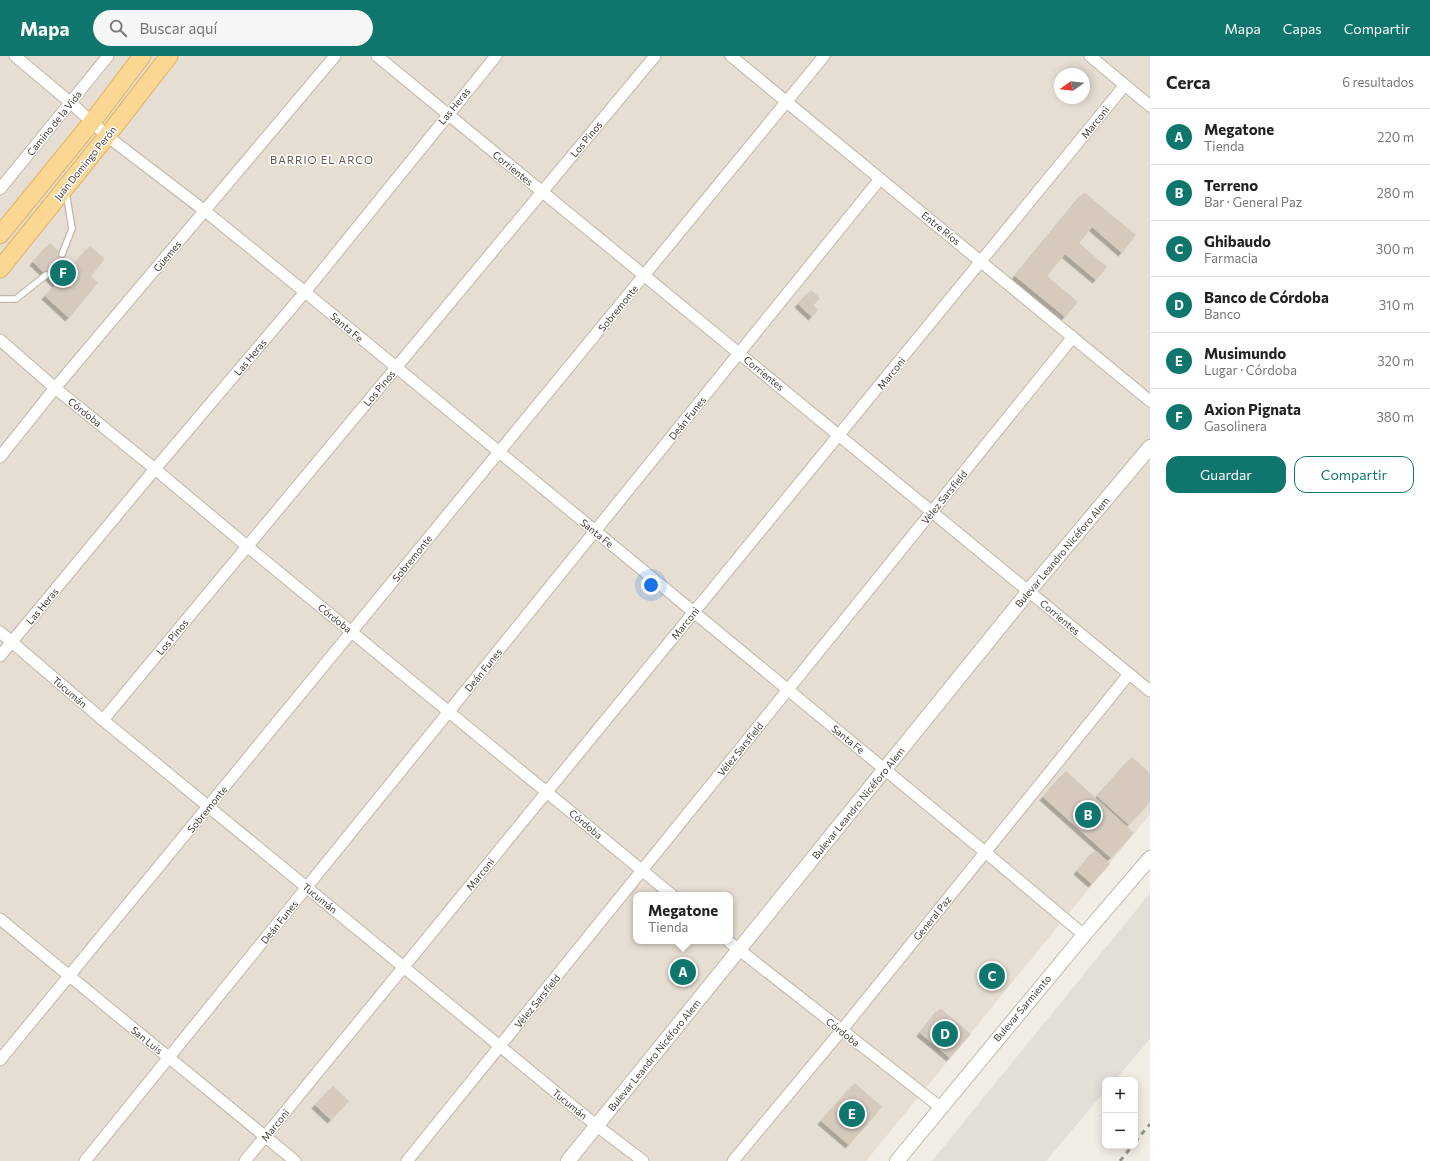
<!DOCTYPE html>
<html lang="es">
<meta charset="utf-8">
<style>
body{margin:0;font-family:Commissioner,sans-serif;background:#f6f6f6;color:#222}
.controls{position:absolute;right:12px;bottom:12px;display:grid;overflow:hidden;border-radius:8px;box-shadow:0 2px 10px #0003}
.controls button{width:36px;height:36px;display:grid;place-items:center;padding:0;border:0;border-bottom:1px solid #e0e0e0;background:#fff;color:#222;font:20px sans-serif}
.compass{position:absolute;left:1054px;top:12px;width:36px;height:36px;border-radius:50%;background:#fff;box-shadow:0 2px 10px #0003;rotate:256deg}
.you{position:absolute;left:651px;top:529px;width:14px;height:14px;margin:-10px;border:3px solid #fff;border-radius:50%;background:#1a73e8;box-shadow:0 0 0 6px #1a73e833}
.badge{display:grid;place-items:center;width:26px;height:26px;border-radius:50%;background:#0f766e;color:#fff;font-size:13px;font-weight:700}
.pin{position:absolute;translate:-50% -50%;border:2px solid #fff;box-shadow:0 1px 4px #0006}
.popup{position:absolute;left:633px;top:836px;width:100px;height:52px;box-sizing:border-box;display:grid;place-content:center;border-radius:8px;background:#fff;filter:drop-shadow(0 1px 3px #0005);font-size:13px;white-space:nowrap;color:#767676}
.popup b{font-size:15px;color:#222}
.popup::after{content:'';position:absolute;left:50%;top:100%;margin-left:-8px;border:8px solid transparent;border-top-color:#fff}
.list{margin:0;padding:0;list-style:none}
h2{display:flex;justify-content:space-between;align-items:center;height:52px;margin:0;padding:0 16px;font-size:17px}
h2 small{font-size:13px;font-weight:400;color:#767676}
.list li{display:grid;grid-template-columns:26px 1fr auto;gap:12px;align-items:center;box-sizing:border-box;height:56px;padding:0 16px;border-top:1px solid #e0e0e0}
.list b{display:block;font-size:15px;white-space:nowrap}
.list p{margin:0;font-size:13px;white-space:nowrap;color:#767676}
.list em{font-size:13px;font-style:normal;color:#767676}
.actions{display:flex;gap:8px;padding:12px 16px}
.actions a{flex:1;padding:9px 0;border:1px solid #0f766e;border-radius:12px;text-align:center;font-size:14px;color:#0f766e}
.actions .main{background:#0f766e;color:#fff}
.icon{flex:none;width:22px;height:22px;fill:none;stroke:currentColor;stroke-width:2;stroke-linecap:round;stroke-linejoin:round}
.map{position:relative;flex:none;width:1150px;height:1105px;overflow:hidden}
header{display:flex;align-items:center;gap:24px;box-sizing:border-box;height:56px;padding:0 20px;background:#0f766e;color:#fff}
header strong{font-size:19px}
nav{display:flex;gap:22px;margin-inline-start:auto;font-size:14px}
.search{width:280px;height:36px;background:#f6f6f6;display:flex;align-items:center;gap:10px;box-sizing:border-box;padding:0 14px;border-radius:22px;color:#767676;font-size:15px}
main{display:flex}
aside{flex:1;background:#fff}
.map>svg:first-child{display:block}
.residential{fill:#e6ded2;fill-rule:evenodd}
.industrial{fill:#e4ded9}
.building{fill:#d6cabd;filter:url(#shadow)}
.lines{fill:none;stroke-linecap:round;stroke-linejoin:round}
.service-casing{stroke:#c0b7aa;stroke-width:8}
.minor-casing{stroke:#c0b7aa;stroke-width:13}
.tertiary-casing{stroke:#c0b7aa;stroke-width:16}
.primary-casing{stroke:#e0b264;stroke-width:19}
.service{stroke:#fff;stroke-width:5.5}
.minor{stroke:#fff;stroke-width:11}
.tertiary{stroke:#fff;stroke-width:14}
.primary{stroke:#fbd794;stroke-width:17}
.rail{stroke:#949494;stroke-width:3;stroke-dasharray:5 5;stroke-linecap:butt}
.labels{text-anchor:middle;stroke-width:3;stroke-linejoin:round;paint-order:stroke}
.street-label{font-size:10px;fill:#443d34;stroke:#fff}
.neighbourhood-label{font-size:11px;letter-spacing:1px;fill:#665a4c;stroke:#fff}
</style>
<header>
<strong>Mapa</strong>
<div class="search"><svg class="icon" aria-label="search" viewBox="0 0 24 24"><circle cx="10" cy="10" r="6"/><path d="M15 15l6 6"/></svg>Buscar aquí</div>
<nav><a>Mapa</a><a>Capas</a><a>Compartir</a></nav>
</header>
<main>
<div class="map">
<svg width="1150" height="1105" viewBox="0 0 1150 1105">
<defs>
<filter id="shadow"><feDropShadow dx="-3.5" dy="3.5" stdDeviation="0" flood-color="#0004"/></filter>
</defs>
<rect width="100%" height="100%" fill="#f2ede4"/>
<!-- residential -->
<path class="residential" d="M0 0H1150V758L866 1105H0ZM1060 18H1084V42H1060ZM636 839H730V885H636Z"/>
<!-- industrial -->
<path class="industrial" d="M1150 837V983L1115 1024H1105V1035L1046 1105H932Z"/>
<!-- building -->
<path class="building" d="M1084 136 1136 179 1122 197 1092 171 1079 187 1107 211 1096 224 1065 198 1047 220 1078 246 1065 261 1015 220Z
M50 187 73 209 90 190 105 203 91 220 98 227 69 262 45 240 56 228 33 206Z
M811 234 820 242 813 249 818 254 812 261 798 248Z
M1132 701 1150 717V746L1129 769 1097 740Z
M1066 715 1134 777 1111 802 1043 741Z
M1095 794 1110 808 1092 828 1077 815Z
M989 910 1003 922 995 931 981 918Z
M940 952 971 978 950 1002 920 977Z
M855 1027 882 1051 849 1089 821 1065Z
M333 1030 349 1045 331 1064 315 1049Z"/>
<g class="lines">
<!-- service casing -->
<g class="service-casing">
<path id="service" d="M62 198 72 173 66 136
M0 243H16L46 219"/>
</g>
<!-- minor casing -->
<g class="minor-casing">
<path id="minor" d="M15 0 71 47 107 80 205 155 305 236 985 796 1084 879
M377 0 1150 635
M731 0 1150 345
M1090 0 1150 50
M0 133 108 0
M0 284 55 332 155 413 248 491 672 839
M0 401 55 332 335 0
M0 576 103 664 597 1070 643 1105
M0 600 155 413 305 236 496 0
M103 664 655 0
M0 863 295 1105
M728 885 940 1051
M0 1004 824 0
M85 1105 880 123
M245 1105 1125 29
M407 1105 1073 281
M733 1105 841 975 1129 618"/>
</g>
<!-- tertiary casing -->
<g class="tertiary-casing">
<path id="tertiary" d="M568 1105 1029 535 1150 391
M897 1105 1084 879 1150 802"/>
</g>
<!-- primary casing -->
<g class="primary-casing">
<path id="primary" d="M0 179 92 66 142 0
M0 213 107 80 169 0"/>
</g>
<!-- service -->
<use href="#service" class="service"/>
<!-- minor -->
<use href="#minor" class="minor"/>
<!-- tertiary -->
<use href="#tertiary" class="tertiary"/>
<!-- primary -->
<use href="#primary" class="primary"/>
<!-- rail -->
<path class="rail" d="M1135 1086 1150 1068
M1120 1105 1132 1090"/>
</g>
<g class="labels">
<!-- street labels -->
<g class="street-label">
<text transform="translate(454 50) rotate(-51)" y="4">Las Heras</text>
<text transform="translate(1095 66) rotate(-51)" y="4">Marconi</text>
<text transform="translate(54 67) rotate(-51)" y="4">Camino de la Vida</text>
<text transform="translate(586 83) rotate(-50)" y="4">Los Pinos</text>
<text transform="translate(85 107) rotate(-51)" y="4">Juan Domingo Perón</text>
<text transform="translate(513 112) rotate(39)" y="4">Corrientes</text>
<text transform="translate(941 172) rotate(39)" y="4">Entre Ríos</text>
<text transform="translate(167 200) rotate(-50)" y="4">Güemes</text>
<text transform="translate(618 252) rotate(-51)" y="4">Sobremonte</text>
<text transform="translate(347 271) rotate(40)" y="4">Santa Fe</text>
<text transform="translate(250 301) rotate(-50)" y="4">Las Heras</text>
<text transform="translate(764 317) rotate(39)" y="4">Corrientes</text>
<text transform="translate(891 317) rotate(-51)" y="4">Marconi</text>
<text transform="translate(379 332) rotate(-50)" y="4">Los Pinos</text>
<text transform="translate(85 356) rotate(39)" y="4">Córdoba</text>
<text transform="translate(687 362) rotate(-51)" y="4">Deán Funes</text>
<text transform="translate(944 441) rotate(-51)" y="4">Vélez Sarsfield</text>
<text transform="translate(597 477) rotate(39)" y="4">Santa Fe</text>
<text transform="translate(1062 496) rotate(-50)" y="4">Bulevar Leandro Nicéforo Alem</text>
<text transform="translate(412 502) rotate(-51)" y="4">Sobremonte</text>
<text transform="translate(42 550) rotate(-50)" y="4">Las Heras</text>
<text transform="translate(1060 561) rotate(40)" y="4">Corrientes</text>
<text transform="translate(335 562) rotate(39)" y="4">Córdoba</text>
<text transform="translate(685 567) rotate(-51)" y="4">Marconi</text>
<text transform="translate(172 581) rotate(-50)" y="4">Los Pinos</text>
<text transform="translate(483 614) rotate(-51)" y="4">Deán Funes</text>
<text transform="translate(70 636) rotate(41)" y="4">Tucumán</text>
<text transform="translate(848 683) rotate(39)" y="4">Santa Fe</text>
<text transform="translate(740 693) rotate(-51)" y="4">Vélez Sarsfield</text>
<text transform="translate(858 747) rotate(-51)" y="4">Bulevar Leandro Nicéforo Alem</text>
<text transform="translate(207 753) rotate(-51)" y="4">Sobremonte</text>
<text transform="translate(586 768) rotate(40)" y="4">Córdoba</text>
<text transform="translate(480 818) rotate(-51)" y="4">Marconi</text>
<text transform="translate(320 842) rotate(39)" y="4">Tucumán</text>
<text transform="translate(932 862) rotate(-51)" y="4">General Paz</text>
<text transform="translate(279 866) rotate(-51)" y="4">Deán Funes</text>
<text transform="translate(537 945) rotate(-51)" y="4">Vélez Sarsfield</text>
<text transform="translate(1022 952) rotate(-50)" y="4">Bulevar Sarmiento</text>
<text transform="translate(843 976) rotate(38)" y="4">Córdoba</text>
<text transform="translate(147 984) rotate(39)" y="4">San Luis</text>
<text transform="translate(654 999) rotate(-51)" y="4">Bulevar Leandro Nicéforo Alem</text>
<text transform="translate(570 1048) rotate(39)" y="4">Tucumán</text>
<text transform="translate(275 1069) rotate(-51)" y="4">Marconi</text>
</g>
<!-- neighbourhood labels -->
<g class="neighbourhood-label">
<text x="322" y="108">BARRIO EL ARCO</text>
</g>
</g>
</svg>
<div class="controls">
<button>+</button>
<button>−</button>
</div>
<svg class="compass" viewBox="-18 -18 36 36"><path d="M0-13l5 13h-10z" fill="#e53935"/><path d="M0 13l5-13h-10z" fill="#767676"/></svg>
<div class="you"></div>
<div class="pin badge" style="left:683px;top:916px">A</div>
<div class="popup"><b>Megatone</b>Tienda</div>
<div class="pin badge" style="left:1088px;top:759px">B</div>
<div class="pin badge" style="left:992px;top:920px">C</div>
<div class="pin badge" style="left:945px;top:978px">D</div>
<div class="pin badge" style="left:852px;top:1058px">E</div>
<div class="pin badge" style="left:63px;top:217px">F</div>
</div>
<aside>
<h2>Cerca<small>6 resultados</small></h2>
<ul class="list">
<li><span class="badge">A</span><div><b>Megatone</b><p>Tienda</p></div><em>220 m</em></li>
<li><span class="badge">B</span><div><b>Terreno</b><p>Bar · General Paz</p></div><em>280 m</em></li>
<li><span class="badge">C</span><div><b>Ghibaudo</b><p>Farmacia</p></div><em>300 m</em></li>
<li><span class="badge">D</span><div><b>Banco de Córdoba</b><p>Banco</p></div><em>310 m</em></li>
<li><span class="badge">E</span><div><b>Musimundo</b><p>Lugar · Córdoba</p></div><em>320 m</em></li>
<li><span class="badge">F</span><div><b>Axion Pignata</b><p>Gasolinera</p></div><em>380 m</em></li>
</ul>
<div class="actions"><a class="main">Guardar</a><a>Compartir</a></div>
</aside>
</main>
